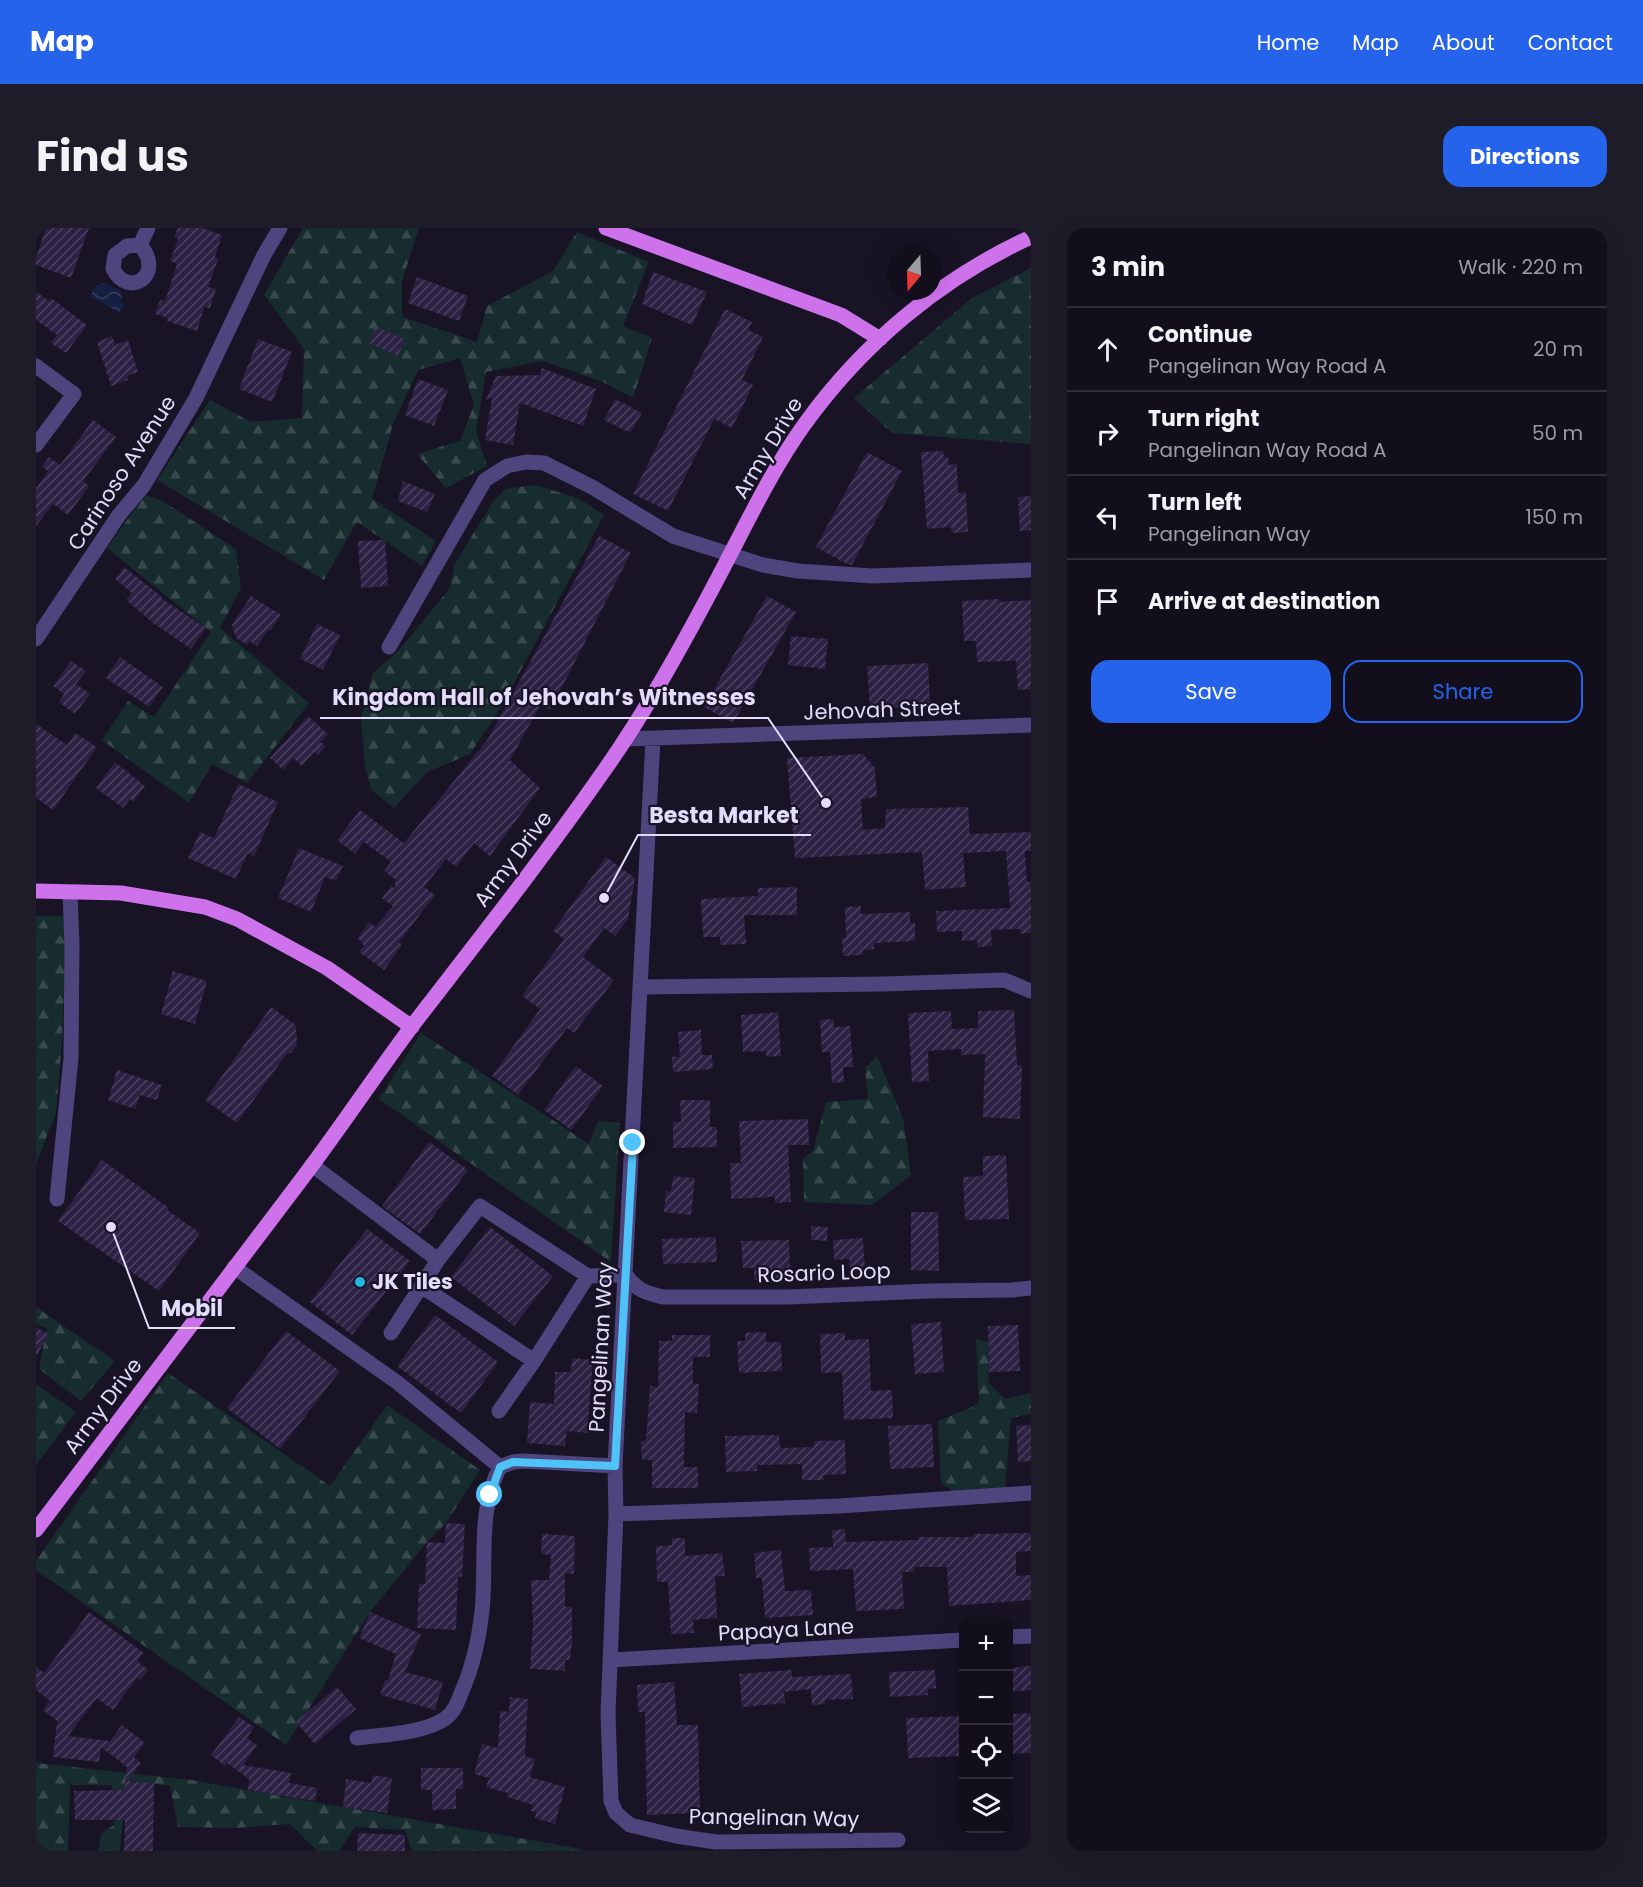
<!DOCTYPE html>
<meta charset="utf-8">
<style>
body{margin:0;font-family:Poppins,sans-serif;background:#1f1c29;color:#f1f3f6}
.controls{position:absolute;right:18px;bottom:18px;display:grid;overflow:hidden;border-radius:12px;box-shadow:0 6px 24px #0002}
.controls button{width:54px;height:54px;display:grid;place-items:center;padding:0;border:0;border-bottom:2px solid #312e3b;background:#120e1c;color:#f1f3f6;font:30px sans-serif}
.compass{position:absolute;left:851px;top:18px;width:54px;height:54px;border-radius:50%;background:#120e1c;box-shadow:0 6px 24px #0002;rotate:199deg}
.stop{position:absolute;width:18px;height:18px;margin:-14px;border:4px solid #4fc3f7;border-radius:50%;background:#fff}
.stop.end{background:#4fc3f7;border-color:#fff;box-shadow:0 2px 6px #0008}
.list{margin:0;padding:0;list-style:none}
h2{display:flex;justify-content:space-between;align-items:center;height:78px;margin:0;padding:0 24px;font-size:26px}
h2 small{font-size:20px;font-weight:400;color:#9c9ca3}
.list li{display:grid;grid-template-columns:39px 1fr auto;gap:18px;align-items:center;box-sizing:border-box;height:84px;padding:0 24px;border-top:2px solid #312e3b}
.list b{display:block;font-size:22px;white-space:nowrap}
.list p{margin:0;font-size:20px;white-space:nowrap;color:#9c9ca3}
.list em{font-size:20px;font-style:normal;color:#9c9ca3}
.actions{display:flex;gap:12px;padding:18px 24px}
.actions a{flex:1;padding:14px 0;border:2px solid #2563eb;border-radius:18px;text-align:center;font-size:21px;color:#2563eb}
.actions .main{background:#2563eb;color:#fff}
.icon{flex:none;width:33px;height:33px;fill:none;stroke:currentColor;stroke-width:2;stroke-linecap:round;stroke-linejoin:round}
.map{position:relative;flex:none;width:995px;height:1623px;overflow:hidden;border-radius:18px}
header{display:flex;align-items:center;gap:36px;box-sizing:border-box;height:84px;padding:0 30px;background:#2563eb;color:#fff}
header strong{font-size:28px}
nav{display:flex;gap:33px;margin-inline-start:auto;font-size:21px}
.intro{display:flex;align-items:center;justify-content:space-between;box-sizing:border-box;height:144px;padding:0 36px}
h1{margin:0;font-size:42px}
.button{padding:15px 27px;border-radius:18px;background:#2563eb;color:#fff;font-size:21px;font-weight:700}
main{display:flex;gap:36px;padding:0 36px}
aside{flex:1;background:#120e1c;border-radius:18px;box-shadow:0 6px 24px #0002}
.map>svg:first-child{display:block}
.forest{fill:url(#forest-firs)}
.water{fill:url(#water-waves)}
.building{fill:url(#building-hatch)}
.lines{fill:none;stroke-linecap:round;stroke-linejoin:round}
.minor{stroke:#4e447e;stroke-width:15}
.major{stroke:#ce72ec;stroke-width:15}
.route{stroke:#4fc3f7;stroke-width:8}
.poi-dot{fill:#22b5e1;stroke:#181325;stroke-width:2}
.labels{text-anchor:middle;stroke-width:4.5;stroke-linejoin:round;paint-order:stroke}
.street-label{font-size:21px;fill:#e3dcfa;stroke:#181325}
.poi-label{font-size:21px;font-weight:bold;fill:#e3dcfa;stroke:#181325;text-anchor:start}
.leader{fill:none;stroke:#e3dcfa;stroke-width:2}
.callout-dot{fill:#e3dcfa;stroke:#181325;stroke-width:2}
.callout-label{font-size:22px;text-anchor:middle;font-weight:bold;fill:#e3dcfa;stroke:#181325;stroke-width:4.5;stroke-linejoin:round;paint-order:stroke}
</style>
<header>
<strong>Map</strong>
<nav><a>Home</a><a>Map</a><a>About</a><a>Contact</a></nav>
</header>
<div class="intro"><h1>Find us</h1><a class="button">Directions</a></div>
<main>
<div class="map">
<svg width="995" height="1623" viewBox="0 0 995 1623">
<defs>
<pattern id="forest-firs" width="22" height="20" patternUnits="userSpaceOnUse" patternTransform="scale(1.5)"><rect width="22" height="20" fill="#172c2f"/><path d="M5 1l3.5 6h-7zM16 11l3.5 6h-7z" fill="#394a4e"/></pattern>
<pattern id="water-waves" width="16" height="10" patternUnits="userSpaceOnUse" patternTransform="scale(1.5)"><rect width="16" height="10" fill="#141f43"/><path d="M0 5q4-4 8 0t8 0" fill="none" stroke="#363f5f"/></pattern>
<pattern id="building-hatch" width="6" height="6" patternUnits="userSpaceOnUse" patternTransform="scale(1.5)"><rect width="6" height="6" fill="#2d2144"/><path d="M-1 1l2-2M0 6l6-6M5 7l2-2" fill="none" stroke="#4b4160"/></pattern>
</defs>
<rect width="100%" height="100%" fill="#181325"/>
<!-- forest -->
<path class="forest" d="M267 0H383L366 53V89L441 114 451 78 517 43 541 4 613 34 587 98 616 110 597 170 567 154 507 133 450 144 440 203 451 238 410 260 381 226 424 213 438 177 424 130 382 142 357 196 336 271 400 313 386 338 321 294 288 352 121 252 174 172 215 194 266 190 268 121 228 67Z
M995 40V216L856 205 818 170 936 70Z
M499 257 542 270 568 287 465 479 434 526 391 544 358 580 335 562 329 538 325 490 337 445 363 422 414 360 418 337 456 275 469 261Z
M109 267 125 272 200 321 205 360 184 400 273 475 211 555 176 536 153 575 66 512 92 473 118 489 175 404 71 320Z
M0 688H31L26 812 20 885 0 936Z
M385 805 553 916 562 893 584 895 575 1034 343 871Z
M841 828 867 890 875 947 836 977 768 974 767 931 777 923 790 874 832 871 829 840Z
M0 1079 79 1133 45 1173 3 1141 11 1100 0 1096Z
M940 1111 952 1114 953 1156 969 1171 995 1165V1186L975 1190 969 1263 925 1269 905 1255 902 1193 943 1176Z
M132 1145 294 1258 351 1177 444 1242 410 1295 391 1314 334 1384 250 1517 0 1342V1333Z
M0 1156 40 1184 0 1237Z
M0 1535 155 1552 545 1621V1623H376L369 1602 319 1599 303 1623H281L254 1596 197 1600 142 1599 134 1558 90 1552 84 1623H62L65 1606 78 1597 76 1557H34L32 1623H0Z"/>
<!-- water -->
<path class="water" d="M68 55 85 63 87 79 83 84 54 69 59 58Z"/>
<!-- building -->
<path class="building" d="M10 0H53L35 50 0 37V29Z
M142 0H166L186 7 179 29 182 31 172 59 180 61 174 80 168 79 161 103 131 93 132 90 119 86 124 72 129 73 141 36 134 33 142 11 138 9Z
M617 44 671 64 656 97 606 76Z
M381 49 432 68 423 93 372 75Z
M0 64 13 73 15 70 51 97 30 125 15 115 21 107 0 92Z
M689 81 716 94 712 102 727 109 706 152 717 157 696 200 678 191 632 283 597 266Z
M340 99 369 111 362 128 333 115Z
M76 108 79 117 92 112 102 144 91 148 92 152 75 158 61 114Z
M222 111 256 124 236 174 203 161Z
M506 140 560 161 547 198 484 175 477 217 449 212 456 170 450 172 460 148 504 147Z
M382 151 412 162 398 198 369 187Z
M579 171 606 185 594 205 568 192Z
M57 192 80 209 47 253 53 258 32 287 17 276 0 298V260L12 243 6 239 13 229 24 237Z
M907 223 908 230 912 229 913 237 921 236 922 265 930 264 932 304 916 305 915 299 891 301 885 224Z
M831 224 866 243 816 337H813L780 319Z
M367 253 399 266 391 284 362 273Z
M995 268V302L984 303 982 269Z
M563 308 595 325 514 482 505 476 474 532 504 560 454 628 438 615 420 639 410 631 388 659 399 667 363 714 366 717 348 742 323 724 328 718 322 710 333 694 340 699 357 678 346 670 355 658 358 660 360 657 358 655 360 652 348 643 355 634 328 614 319 626 301 612 324 582 368 615 452 511Z
M349 312 352 358 325 360 322 313Z
M88 339 126 369 125 370 170 400 155 421 117 395 90 372 96 365 79 351Z
M215 368 245 387 234 403 232 402 221 418 213 413 211 417 200 410 196 397Z
M731 368 760 384 697 495 668 479Z
M963 371V374L995 372V461L982 462 980 433 941 434 940 413H928L926 373Z
M281 396 304 407 287 442 264 431Z
M755 408 792 411 789 441 752 437Z
M84 429 127 459 113 479 70 450Z
M35 433 50 443 40 456 54 466 39 486 23 474 28 466 17 458Z
M892 435 894 478 834 481 831 438Z
M272 488 292 506 284 514 290 518 282 527 278 524 266 538 257 530 247 542 234 530Z
M0 496 31 517 39 505 61 519 17 582 0 570Z
M827 526 839 540 841 569 825 571 827 602 849 600 850 581 932 579 934 606 995 604V623H989L991 654H995V705L984 706V701L955 702 956 718 942 719 941 712 926 713V703L901 704 900 683 974 680 970 623 927 625 930 659 889 662 886 624 759 630 751 530Z
M79 534 109 558 97 574 94 571 87 580 60 560Z
M202 556 242 574 218 628 212 625 200 651 152 630 164 604 178 610Z
M263 620 307 638 300 653 289 649 275 684 242 670Z
M570 629 599 650 592 691 579 708 568 700 547 729 578 752 538 805 531 800 482 867 456 848 504 781 486 768 528 711 517 703Z
M761 659V687H708L710 716 684 717V709H667L665 671 722 668V660Z
M825 678V686L874 684V695H879V713L838 715V721L827 722V727L807 728 806 710H810L809 679Z
M137 743 171 753 159 796 125 786Z
M235 779 260 797 261 817 255 825H251L201 895 169 872Z
M978 782 981 837 986 838 984 891 947 889 949 826 925 827V821L892 823 893 853 876 854 872 785 915 783 916 801 942 800V783Z
M742 784 745 828 730 829V823L707 824 705 787Z
M797 791 798 799 814 798 817 839H807L808 854 796 855 794 824H786L784 792Z
M665 802 666 827H676L677 841 637 844 636 829H644L642 804Z
M540 838 567 858 535 902 508 882Z
M81 842 126 857 121 872 104 867 99 881 72 872Z
M644 872H674V899H681V919L637 920V894H645Z
M772 891 773 917H752L755 974 739 975V969L695 971 694 935H705L703 893Z
M393 914 432 942 384 1006 346 978Z
M970 927 973 991 929 992 927 949 947 948V928Z
M66 932 133 980 131 982 164 1005 123 1063 22 993Z
M637 948 659 950 655 987 628 984 630 963 635 964Z
M875 984H902L903 1043 875 1042Z
M775 998 792 999 791 1013 775 1012Z
M454 999 517 1048 478 1098 415 1049Z
M331 1001 374 1033 316 1107 274 1074Z
M680 1009 681 1034 627 1036 626 1011Z
M827 1010 829 1041 814 1042 813 1031 798 1032 797 1012Z
M753 1012 754 1044H743V1051L718 1052V1040H707L705 1013Z
M399 1087 462 1134 425 1185 361 1138Z
M905 1094 908 1144 879 1146 875 1096Z
M982 1097 984 1143 953 1144 952 1098Z
M0 1099 13 1107 0 1128Z
M250 1103 304 1143 244 1221 191 1180Z
M730 1104V1114H745L746 1143 703 1145 701 1113H709V1105Z
M809 1105V1112L833 1111 835 1163 856 1162 857 1190 808 1192 806 1144 785 1145 784 1106Z
M636 1107H674V1129H657V1155L663 1156 661 1185 649 1184 648 1239H662V1260H616V1232H606L605 1213H610L614 1158 622 1159 623 1113H636Z
M536 1130 557 1132 551 1205 531 1203 529 1218 491 1215 494 1174 518 1176 519 1144H535Z
M896 1196 898 1239 854 1241 852 1198Z
M995 1197V1233L982 1234 980 1198Z
M743 1207 744 1220 778 1219V1213L809 1212 810 1246 787 1247 788 1252H766V1236L721 1237V1243L690 1244 689 1208Z
M410 1295 429 1296 426 1349 422 1348 420 1402 381 1400 383 1356H389L391 1314 409 1315Z
M809 1301 810 1314 882 1312V1309H937V1306L995 1305V1323L980 1324V1348L995 1347V1372L913 1378 911 1339H878V1344H866L868 1381 820 1383 817 1341 774 1343 773 1320 797 1319 796 1302Z
M506 1306 539 1308 538 1346 529 1345V1379H536V1416L534 1432H529V1443L494 1441 497 1395 495 1352H513L515 1327 505 1326Z
M636 1310H649V1328L686 1325 689 1348H679L681 1390 657 1392 658 1405 635 1406 632 1354H621L620 1318 636 1317Z
M745 1322 749 1363 775 1362 777 1387 729 1390 726 1350H720L718 1325Z
M53 1384 108 1425 101 1433 112 1442 104 1452 101 1450 77 1482 61 1470 32 1508 74 1513 86 1497 109 1515 98 1529 105 1535 91 1553 118 1555 117 1623H88L89 1592H39L38 1563 88 1562 91 1539 65 1519 63 1534 17 1529 21 1493 7 1482 14 1473 0 1462V1439L8 1445Z
M334 1384 385 1406 369 1444 407 1454 399 1482 344 1467 349 1452H352L360 1426 323 1410Z
M995 1438V1462L972 1464V1440Z
M756 1442V1449L815 1446 817 1471 789 1472V1476L776 1477 775 1461 748 1464 749 1475 706 1479 703 1446Z
M899 1442 900 1460 892 1461V1467L854 1469 853 1444Z
M638 1454 641 1497H662L664 1585 611 1587 609 1484H602L601 1457Z
M301 1459 320 1481 279 1516 260 1494Z
M474 1469 492 1471 489 1528 499 1531 494 1549 529 1559 519 1596 499 1590 500 1584 495 1583 497 1577 471 1569 472 1565 450 1559 453 1550 438 1546 446 1516 462 1520 464 1483 473 1484Z
M995 1485V1525L972 1526V1486Z
M927 1488V1528L872 1530 870 1490Z
M203 1489 218 1499 211 1510 221 1517 207 1537 255 1545 253 1555 281 1560 279 1573 212 1562 213 1551 191 1535 189 1538 175 1527Z
M385 1540H427V1561H420V1581L396 1582V1562H385Z
M337 1547 356 1550 351 1585 307 1579 310 1551 335 1555Z
M322 1605 369 1607V1623H321Z"/>
<g class="lines">
<!-- minor -->
<path class="minor" d="M104 17C130 47 92 71 77 41L79 27 91 18Z
M104 17 112 0
M0 138 38 166 0 217
M0 411 83 287 108 257 160 170 228 27 244 0
M353 419 449 252 471 238 490 234 508 235 556 259 637 308 727 337 762 343 837 348 995 342
M590 511 995 497
M617 511 579 1238 580 1286 572 1485 575 1573 580 1585 594 1597 640 1608 680 1614 862 1612
M606 759 847 756 968 752 995 763
M276 937 402 1032
M21 971 35 830 36 716 34 665
M198 1039 362 1155 464 1239
M385 1058 498 1133
M355 1105 402 1032 444 978 552 1048 590 1047C600 1062 610 1065 627 1069H753L893 1063 976 1062 995 1060
M463 1183 498 1133 552 1048
M580 1286 803 1278 995 1265
M972 1409 995 1408
M575 1432 927 1412
M321 1510C346 1507 390 1505 410 1490 419 1483 422 1473 426 1463 437 1438 443 1410 446 1383 451 1336 441 1282 464 1239L477 1234 488 1233 579 1238"/>
<!-- major -->
<path class="major" d="M570 0 805 87 844 111
M0 663 85 665 169 679 201 691 291 740 376 799
M0 1302C88 1185 177 1069 265 952 303 902 338 849 376 798 440 715 505 633 565 547 610 484 647 416 683 348 710 297 735 243 768 197 826 116 905 50 995 9"/>
</g>
<g class="lines">
<!-- route -->
<path class="route" d="M454 1267 464 1239 477 1234 579 1238 597 915"/>
</g>
<!-- markers -->
<circle class="poi-dot" cx="324" cy="1054" r="6"/>
<g class="labels">
<!-- street labels -->
<g class="street-label">
<text transform="translate(732 220) rotate(-59)" y="7">Army Drive</text>
<text transform="translate(86 245) rotate(-57)" y="7">Carinoso Avenue</text>
<text transform="translate(846 482) rotate(-2)" y="7">Jehovah Street</text>
<text transform="translate(477 631) rotate(-53)" y="7">Army Drive</text>
<text transform="translate(788 1045) rotate(-2)" y="7">Rosario Loop</text>
<text transform="translate(565 1119) rotate(-87)" y="7">Pangelinan Way</text>
<text transform="translate(67 1178) rotate(-53)" y="7">Army Drive</text>
<text transform="translate(750 1402) rotate(-3)" y="7">Papaya Lane</text>
<text transform="translate(738 1590) rotate(1)" y="7">Pangelinan Way</text>
</g>
<!-- poi labels -->
<g class="poi-label">
<text x="336" y="1061">JK Tiles</text>
</g>
</g>
<!-- callouts -->
<path class="leader" d="M790 575L732 490H284M568 670L602 607H775M75 999L113 1100H199"/>
<g class="callout-dot">
<circle cx="790" cy="575" r="6"/>
<circle cx="568" cy="670" r="6"/>
<circle cx="75" cy="999" r="6"/>
</g>
<g class="callout-label">
<text x="508" y="477">Kingdom Hall of Jehovah’s Witnesses</text>
<text x="688" y="595">Besta Market</text>
<text x="156" y="1088">Mobil</text>
</g>
</svg>
<div class="controls">
<button>+</button>
<button>−</button>
<button><svg class="icon" aria-label="locate" viewBox="0 0 24 24"><circle cx="12" cy="12" r="6"/><path d="M12 2v4M12 18v4M2 12h4M18 12h4"/></svg></button>
<button><svg class="icon" aria-label="layers" viewBox="0 0 24 24"><path d="M12 4l9 5-9 5-9-5zM3 14l9 5 9-5"/></svg></button>
</div>
<svg class="compass" viewBox="-18 -18 36 36"><path d="M0-13l5 13h-10z" fill="#e53935"/><path d="M0 13l5-13h-10z" fill="#9c9ca3"/></svg>
<div class="stop" style="left:454px;top:1267px"></div>
<div class="stop end" style="left:597px;top:915px"></div>
</div>
<aside>
<h2>3 min<small>Walk · 220 m</small></h2>
<ul class="list">
<li><svg class="icon" aria-label="ahead" viewBox="0 0 24 24"><path d="M12 20V5M6 11l6-6 6 6"/></svg><div><b>Continue</b><p>Pangelinan Way Road A</p></div><em>20 m</em></li>
<li><svg class="icon" aria-label="right" viewBox="0 0 24 24"><path d="M7 20v-9h11M14 6l5 5-5 5"/></svg><div><b>Turn right</b><p>Pangelinan Way Road A</p></div><em>50 m</em></li>
<li><svg class="icon" aria-label="left" viewBox="0 0 24 24"><path d="M17 20v-9H6M10 6l-5 5 5 5"/></svg><div><b>Turn left</b><p>Pangelinan Way</p></div><em>150 m</em></li>
<li><svg class="icon" aria-label="arrive" viewBox="0 0 24 24"><path d="M6 21V4h12l-3 4 3 4H6"/></svg><div><b>Arrive at destination</b></div></li>
</ul>
<div class="actions"><a class="main">Save</a><a>Share</a></div>
</aside>
</main>
